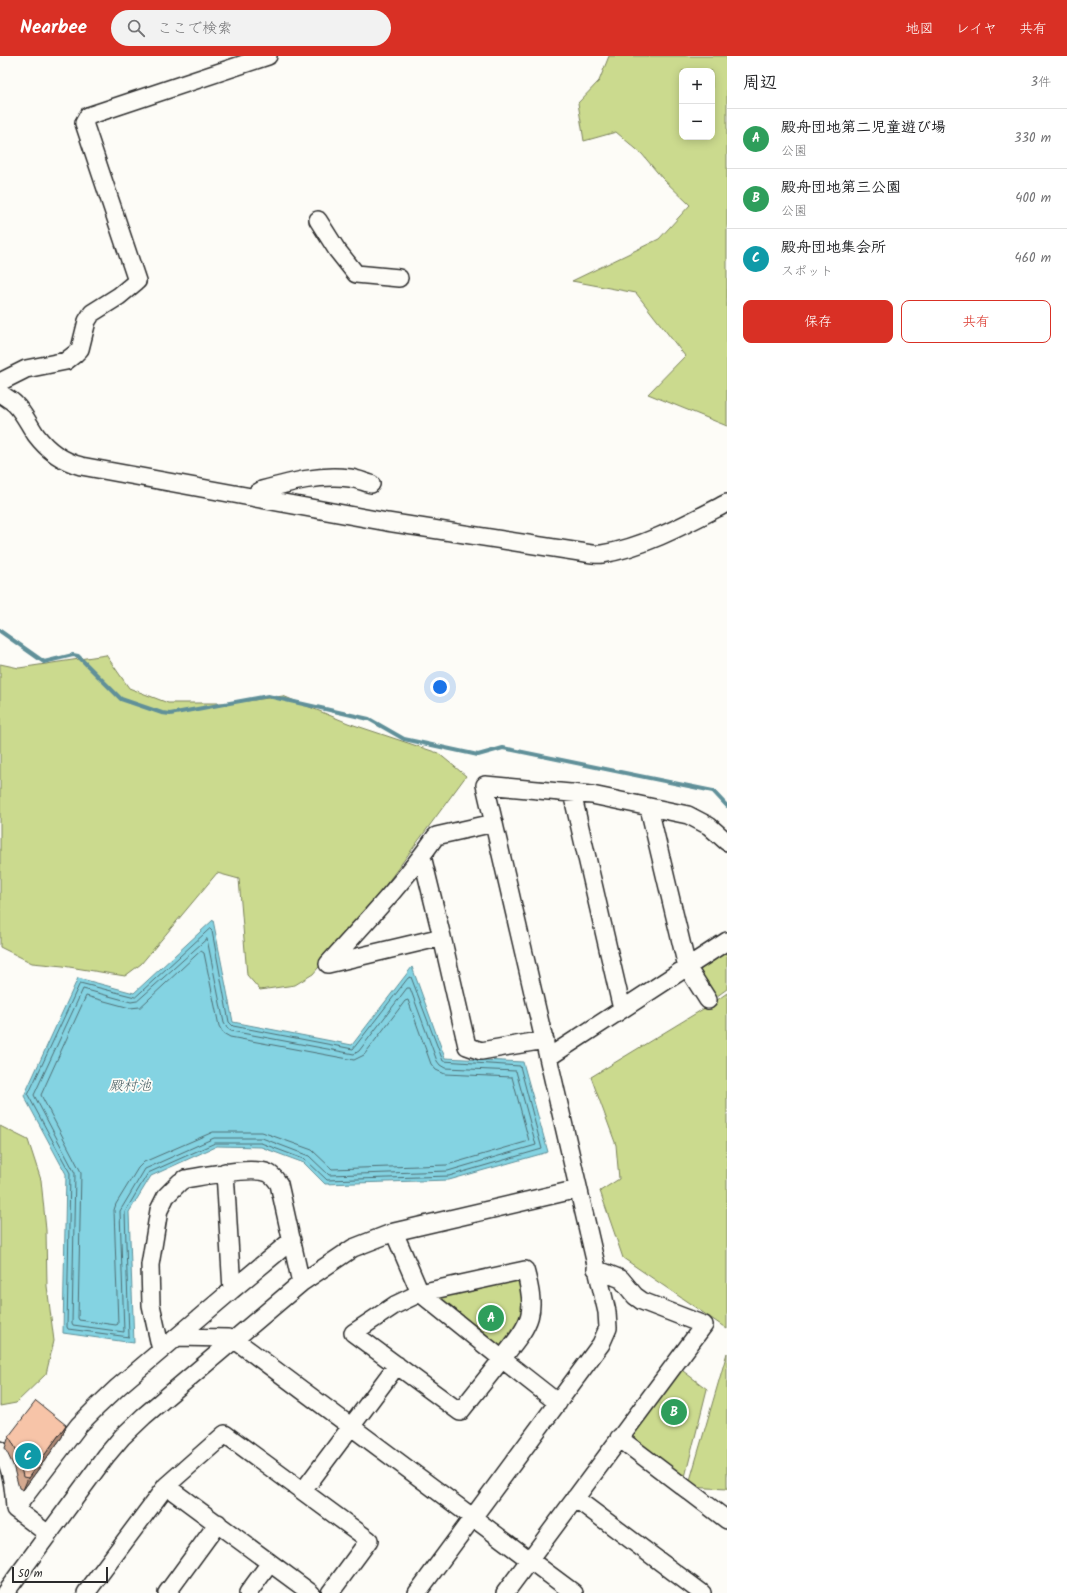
<!DOCTYPE html>
<html lang="ja">
<meta charset="utf-8">
<style>
body{margin:0;font-family:Kalam,"Klee One",sans-serif;background:#f2f2f2;color:#202124}
.controls{position:absolute;right:12px;top:12px;display:grid;overflow:hidden;border-radius:8px;box-shadow:0 2px 10px #0003}
.controls button{width:36px;height:36px;display:grid;place-items:center;padding:0;border:0;border-bottom:1px solid #e0e0e0;background:#fff;color:#202124;font:20px sans-serif}
.scale{position:absolute;left:12px;bottom:10px;width:96px;box-sizing:border-box;padding-left:4px;border:2px solid #2b2b2b;border-top:0;font-size:11px;line-height:14px;white-space:nowrap;color:#2b2b2b;-webkit-text-stroke:3px #fdfcf7;paint-order:stroke}
.you{position:absolute;left:440px;top:631px;width:14px;height:14px;margin:-10px;border:3px solid #fff;border-radius:50%;background:#1a73e8;box-shadow:0 0 0 6px #1a73e833}
.badge{display:grid;place-items:center;width:26px;height:26px;border-radius:50%;background:#d93025;color:#fff;font-size:13px;font-weight:700}
.pin{position:absolute;translate:-50% -50%;border:2px solid #fff;box-shadow:0 1px 4px #0006}
.list{margin:0;padding:0;list-style:none}
h2{display:flex;justify-content:space-between;align-items:center;height:52px;margin:0;padding:0 16px;font-size:17px}
h2 small{font-size:13px;font-weight:400;color:#757577}
.list li{display:grid;grid-template-columns:26px 1fr auto;gap:12px;align-items:center;box-sizing:border-box;height:60px;padding:0 16px;border-top:1px solid #e0e0e0}
.list b{display:block;font-size:15px;white-space:nowrap}
.list p{margin:0;font-size:13px;white-space:nowrap;color:#757577}
.list em{font-size:13px;font-style:normal;color:#757577}
.actions{display:flex;gap:8px;padding:12px 16px}
.actions a{flex:1;padding:9px 0;border:1px solid #d93025;border-radius:8px;text-align:center;font-size:14px;color:#d93025}
.actions .main{background:#d93025;color:#fff}
.icon{flex:none;width:22px;height:22px;fill:none;stroke:currentColor;stroke-width:2;stroke-linecap:round;stroke-linejoin:round}
.map{position:relative;flex:none;width:727px;height:1537px;overflow:hidden}
header{display:flex;align-items:center;gap:24px;box-sizing:border-box;height:56px;padding:0 20px;background:#d93025;color:#fff}
header strong{font-size:19px}
nav{display:flex;gap:22px;margin-inline-start:auto;font-size:14px}
.search{width:280px;height:36px;background:#f2f2f2;display:flex;align-items:center;gap:10px;box-sizing:border-box;padding:0 14px;border-radius:22px;color:#757577;font-size:15px}
main{display:flex}
aside{flex:1;background:#fff}
.map>svg:first-child{display:block}
.green{fill:#cbda8e;stroke:#7b825c;fill-rule:evenodd}
.water{fill:#84d3e2;stroke:#609099}
.lines{fill:none;stroke-linecap:round;stroke-linejoin:round}
.shore{stroke:#4f6e74;stroke-width:1}
.stream{stroke:#609099;stroke-width:4}
.minor-casing{stroke:#2b2b2b;stroke-width:20}
.minor{stroke:#fdfcf7;stroke-width:17}
.wall{fill:#d4a990;stroke:#2b2b2b}
.shaded-wall{fill:#ad8976;stroke:#2b2b2b}
.building{fill:#f7c4a8;stroke:#2b2b2b}
.labels{text-anchor:middle;stroke-width:3.5;stroke-linejoin:round;paint-order:stroke}
.water-label{font-size:14px;font-style:italic;fill:#465d62;stroke:#fdfcf7}
</style>
<header>
<strong>Nearbee</strong>
<div class="search"><svg class="icon" aria-label="search" viewBox="0 0 24 24"><circle cx="10" cy="10" r="6"/><path d="M15 15l6 6"/></svg>ここで検索</div>
<nav><a>地図</a><a>レイヤ</a><a>共有</a></nav>
</header>
<main>
<div class="map">
<svg width="727" height="1537" viewBox="0 0 727 1537">
<rect width="100%" height="100%" fill="#fdfcf7"/>
<filter id="ink" filterUnits="userSpaceOnUse"><feTurbulence type="fractalNoise" baseFrequency=".025" numOctaves="2"/><feDisplacementMap in="SourceGraphic" scale="8" xChannelSelector="R" yChannelSelector="G"/><feConvolveMatrix kernelMatrix="1 2 1 2 8 2 1 2 1" color-interpolation-filters="sRGB"/></filter>
<g filter="url(#ink)">
<!-- green -->
<path class="green" d="M609 0H727V370L648 338 685 300 636 237 572 225 659 183 690 149 662 122 642 98 616 76 584 85 578 47 599 25ZM682 15H712V81H682Z
M106 599 129 632 168 647H232L283 640 348 667 438 697 466 720 374 845 313 918 295 929 260 934 247 919 239 823 217 817 141 908 125 920 63 910 32 907 0 891V608L19 612Z
M727 892V933L713 943 697 913Z
M727 937V1273L623 1202 600 1135 619 1123 616 1089 591 1021 713 947Z
M0 1070 28 1084 41 1124 46 1174 47 1230 54 1285 46 1318 16 1347 0 1350Z
M521 1223 524 1257 521 1267 499 1293 436 1240Z
M727 1297V1433L688 1431Z
M679 1312 707 1333 684 1425 631 1383 630 1379Z"/>
<!-- water -->
<path class="water" d="M213 864 233 966 352 989 412 911 445 1002 523 1006 548 1096 449 1124 325 1128 304 1107 261 1091 217 1090 151 1120 129 1156 134 1287 63 1277 66 1118 24 1040 78 922 134 937Z"/>
<g class="lines">
<!-- shore -->
<path class="shore" d="M210 873 212 875 229 966 233 970 353 993 408 922 411 921 443 1005 520 1010 542 1093 449 1120 327 1124 306 1104 261 1087H215L148 1117 125 1156 129 1281 68 1273 67 1271 70 1117 28 1039 80 927 135 941Z
M207 883 224 967 227 972 231 975 354 998 359 995 407 932H410L437 1005 440 1009 445 1012 516 1015 536 1089 448 1115 329 1119 309 1100 262 1082H214L145 1113 120 1155 124 1276 73 1269 72 1267 75 1117 34 1039 83 933 131 946 137 945Z
M201 895 204 897 219 970 223 977 230 981 354 1004 364 999 405 945 408 944 431 1008 436 1014 445 1018 512 1021 529 1085 447 1109 332 1113 312 1094 262 1076H213L144 1106 138 1112 116 1148 114 1154 118 1268 116 1269 79 1264 78 1262 81 1116 41 1039 86 940 130 952 140 951Z"/>
<!-- stream -->
<path class="stream" d="M0 575 44 606 73 599 78 600 121 643 162 657 170 658 268 640 369 663 404 683 478 699 503 692 713 735 727 750"/>
<!-- minor casing -->
<g class="minor-casing">
<path id="minor" d="M318 164 337 194 356 218 399 222
M0 326 26 313 66 305 75 298 80 293 87 265 92 257 119 240 137 225 84 67 88 60 268 0
M0 337C5 341 11 344 15 348 24 357 29 369 36 379 48 395 62 405 81 410L387 466 580 496C587 497 595 499 602 498 643 492 690 466 727 447
M256 442 257 437 262 434C291 426 320 418 350 422 357 423 364 426 371 428
M572 737 622 953
M649 752 687 911 708 944
M494 767 436 780C404 826 366 866 328 908L442 881 467 990 481 995 545 984
M422 800 442 881
M549 1001 727 885
M394 1176 420 1237 395 1249 353 1277 460 1356 502 1303 420 1237
M232 1234 292 1184
M420 1237 525 1214C538 1260 530 1267 502 1303L558 1347
M177 1281 228 1282 235 1284 574 1537
M161 1294 151 1249 150 1209 159 1154 166 1140 180 1126 185 1123C204 1120 252 1110 268 1117 273 1119 276 1124 279 1128L301 1227
M619 1382 727 1464
M0 1394C12 1410 14 1434 15 1453
M166 1430 311 1537
M303 1435 397 1309
M575 1442 702 1537
M15 1453 79 1369 98 1350 118 1331 232 1234 225 1116
M15 1453 48 1478
M5 1537 106 1400 122 1381 144 1360 301 1227 353 1192 394 1176 578 1133
M86 1537 166 1430 225 1378 369 1484 330 1537
M167 1537 218 1467
M248 1537 270 1507
M417 1537 601 1288 608 1272 607 1256 485 729 592 739 688 759 709 770 727 786
M505 1537 704 1269 642 1245 635 1240 621 1223 596 1213"/>
</g>
<!-- minor -->
<use href="#minor" class="minor"/>
</g>
<!-- wall -->
<path class="wall" d="M66 1369 62 1381 23 1434 19 1432 13 1409 5 1392 9 1380Z"/>
<!-- shaded-wall -->
<path class="shaded-wall" d="M66 1369 62 1381 23 1434 28 1422Z"/>
<!-- building -->
<path class="building" d="M36 1345 66 1369 28 1422 23 1421 18 1397 9 1380Z"/>
</g>
<g class="labels">
<!-- water labels -->
<g class="water-label">
<text x="130" y="1034">殿村池</text>
</g>
</g>
</svg>
<div class="controls">
<button>+</button>
<button>−</button>
</div>
<div class="scale">50 m</div>
<div class="you"></div>
<div class="pin badge" style="left:491px;top:1262px;background:#2e9e5b">A</div>
<div class="pin badge" style="left:674px;top:1356px;background:#2e9e5b">B</div>
<div class="pin badge" style="left:28px;top:1400px;background:#0f9aa8">C</div>
</div>
<aside>
<h2>周辺<small>3件</small></h2>
<ul class="list">
<li><span class="badge" style="background:#2e9e5b">A</span><div><b>殿舟団地第二児童遊び場</b><p>公園</p></div><em>330 m</em></li>
<li><span class="badge" style="background:#2e9e5b">B</span><div><b>殿舟団地第三公園</b><p>公園</p></div><em>400 m</em></li>
<li><span class="badge" style="background:#0f9aa8">C</span><div><b>殿舟団地集会所</b><p>スポット</p></div><em>460 m</em></li>
</ul>
<div class="actions"><a class="main">保存</a><a>共有</a></div>
</aside>
</main>
